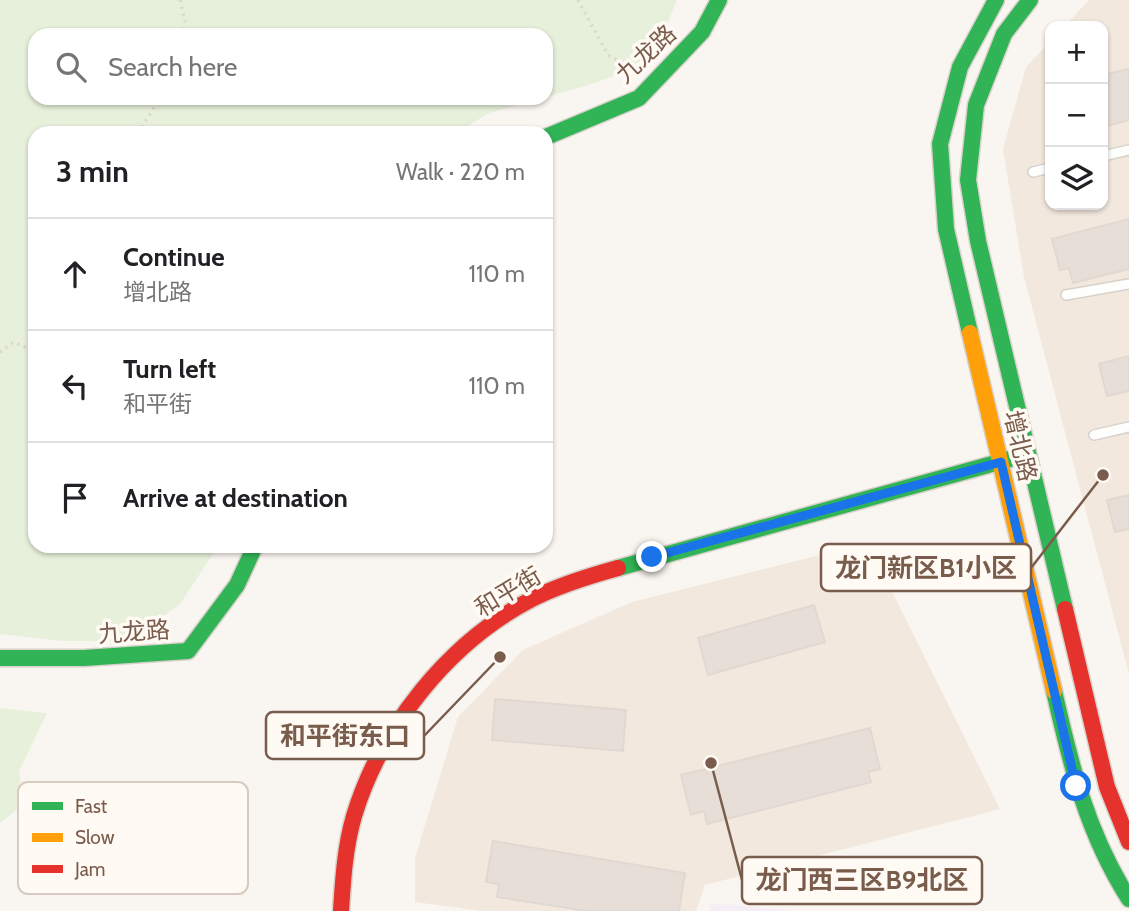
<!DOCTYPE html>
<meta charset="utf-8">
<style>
body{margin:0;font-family:Cabin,"Noto Sans SC",sans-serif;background:#f2f2f2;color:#202124}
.controls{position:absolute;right:21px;top:21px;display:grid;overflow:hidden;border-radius:14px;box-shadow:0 2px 5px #0004}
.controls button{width:63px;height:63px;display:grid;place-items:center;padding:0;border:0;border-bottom:2px solid #e0e0e0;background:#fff;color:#202124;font:35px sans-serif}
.stop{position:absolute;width:21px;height:21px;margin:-16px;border:5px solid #1a73e8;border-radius:50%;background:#fff}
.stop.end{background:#1a73e8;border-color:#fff;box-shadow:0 2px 7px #0008}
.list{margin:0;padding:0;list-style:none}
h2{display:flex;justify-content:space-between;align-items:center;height:91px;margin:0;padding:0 28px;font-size:30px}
h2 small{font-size:23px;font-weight:400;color:#757577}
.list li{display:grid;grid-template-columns:46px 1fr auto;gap:21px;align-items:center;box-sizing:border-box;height:112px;padding:0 28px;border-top:2px solid #e0e0e0}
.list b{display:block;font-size:26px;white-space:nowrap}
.list p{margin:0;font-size:23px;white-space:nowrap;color:#757577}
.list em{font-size:23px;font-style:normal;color:#757577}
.icon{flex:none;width:38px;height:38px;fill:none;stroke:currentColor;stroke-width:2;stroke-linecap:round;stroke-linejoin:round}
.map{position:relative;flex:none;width:1129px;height:911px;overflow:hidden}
.search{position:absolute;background:#fff;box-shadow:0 2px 5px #0004;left:28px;top:28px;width:525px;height:77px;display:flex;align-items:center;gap:18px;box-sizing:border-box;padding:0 24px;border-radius:21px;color:#757577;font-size:26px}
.panel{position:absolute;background:#fff;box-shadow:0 2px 5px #0004;left:28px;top:126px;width:525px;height:427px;border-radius:21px}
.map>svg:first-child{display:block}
.residential{fill:#f2e8de}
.education{fill:#f6eef6}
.green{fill:#e7f0db}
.building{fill:#e6ded7;stroke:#e2d8d2;stroke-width:2}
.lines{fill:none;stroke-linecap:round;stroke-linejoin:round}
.lane-casing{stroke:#d7d1cb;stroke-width:12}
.fast-casing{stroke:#d9d2cb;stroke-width:19}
.slow-casing{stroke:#d9d2cb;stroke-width:19}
.jam-casing{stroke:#d9d2cb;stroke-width:19}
.path{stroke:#dcd5d0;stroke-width:3.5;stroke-dasharray:2 5;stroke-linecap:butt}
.lane{stroke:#fefefd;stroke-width:9}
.fast{stroke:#30b455;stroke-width:16}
.slow{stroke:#ff9f0a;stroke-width:16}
.jam{stroke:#e5322d;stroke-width:16}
.route{stroke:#1a73e8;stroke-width:9}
.labels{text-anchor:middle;stroke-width:7;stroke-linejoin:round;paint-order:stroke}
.street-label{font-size:24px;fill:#7a5c4d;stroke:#fffaf3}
.key{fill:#fffaf3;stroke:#d7cbc1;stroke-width:2}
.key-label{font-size:19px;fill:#7a5c4d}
.leader{fill:none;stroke:#7a5c4d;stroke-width:2.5}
.callout-dot{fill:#7a5c4d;stroke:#fffaf3;stroke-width:2.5}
.callout{fill:#fffaf3;stroke:#7a5c4d;stroke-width:2.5}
.callout-label{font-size:26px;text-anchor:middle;font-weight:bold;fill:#7a5c4d}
</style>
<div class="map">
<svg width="1129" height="911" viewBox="0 0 1129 911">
<rect width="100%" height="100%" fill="#f9f5f0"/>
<!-- residential -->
<path class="residential" d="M1089 0H1129V674L1024 277 1003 149 1026 67 1050 42V205H1103V26H1065Z
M868 543 1000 809 705 885 696 911H482L415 902V858L458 717 523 650 632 602Z"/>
<!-- education -->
<path class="education" d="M711 903 792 911H709Z"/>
<!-- green -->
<path class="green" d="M0 0H677C671 13 666 29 659 41 636 76 583 86 546 97V35H35V98H541L489 113 456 133H35V546H218L180 604 129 641H62L0 634Z
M0 708 47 713 19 771 23 805 0 823Z"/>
<!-- building -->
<path class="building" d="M1129 69V120L1103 127V75Z
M1129 219V269L1073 283 1069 268 1060 270 1052 239Z
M1129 356V391L1107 396 1099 364Z
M1129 495V529L1115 532 1107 500Z
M814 605 825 642 708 675 698 638Z
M495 699 626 710 623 751 492 740Z
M870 728 880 769 868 772 871 782 707 824 704 811 691 815 681 775Z
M493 841 685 873 679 911H587L497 897 499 884 486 882Z"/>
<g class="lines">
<!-- lane casing -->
<g class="lane-casing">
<path id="lane" d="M1103 156 1129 150
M1033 172 1050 168
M1066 295 1129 284
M1094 435 1129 427"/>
</g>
<!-- fast casing -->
<g class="fast-casing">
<path id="fast" d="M1030 0 1004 34 976 105 968 180 978 241 1065 609
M546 137 639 98 702 32 719 0
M970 333 946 229 940 144 960 67 996 0
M618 568 1028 454
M0 658H84L188 651 237 585 255 546
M1054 691C1071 766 1087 833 1129 899"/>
</g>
<!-- slow casing -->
<g class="slow-casing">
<path id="slow" d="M970 333 1054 691"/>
</g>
<!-- jam casing -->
<g class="jam-casing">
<path id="jam" d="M1065 609 1107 787 1129 842
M341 911C343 879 345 847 354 816 381 727 449 642 532 599 559 585 589 576 618 568"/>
</g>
<!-- path -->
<path class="path" d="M180 0 185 21 182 35
M578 0 608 55 635 70
M138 133 160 98
M0 352 14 342 35 352"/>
<!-- lane -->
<use href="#lane" class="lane"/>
<!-- fast -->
<use href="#fast" class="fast"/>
<!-- slow -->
<use href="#slow" class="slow"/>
<!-- jam -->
<use href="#jam" class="jam"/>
</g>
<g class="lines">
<!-- route -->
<path class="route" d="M652 557 1001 462 1076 786"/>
</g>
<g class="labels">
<!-- street labels -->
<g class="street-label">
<text transform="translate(646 54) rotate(-43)" y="8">九龙路</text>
<text transform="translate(1020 446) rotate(77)" y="8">增北路</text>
<text transform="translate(508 592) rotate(-31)" y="8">和平街</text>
<text transform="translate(134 632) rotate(-4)" y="8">九龙路</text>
</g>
</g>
<!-- legend -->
<rect x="18" y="782" width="230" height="112" rx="10" class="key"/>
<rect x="32" y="802" width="31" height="8" fill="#30b455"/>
<rect x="32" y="833" width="31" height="9" fill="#ff9f0a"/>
<rect x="32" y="865" width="31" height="8" fill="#e5322d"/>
<g class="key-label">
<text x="75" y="813">Fast</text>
<text x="75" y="844">Slow</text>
<text x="75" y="876">Jam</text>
</g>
<!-- callouts -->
<path class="leader" d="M1103 475L1031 568M500 657L424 736M711 763L742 880"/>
<g class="callout-dot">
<circle cx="1103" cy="475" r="7"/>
<circle cx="500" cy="657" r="7"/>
<circle cx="711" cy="763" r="7"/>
</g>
<g class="callout">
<rect x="821" y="544" width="210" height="47" rx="7"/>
<rect x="266" y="712" width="158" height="47" rx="7"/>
<rect x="742" y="857" width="240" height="47" rx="7"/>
</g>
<g class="callout-label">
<text x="926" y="577">龙门新区B1小区</text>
<text x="345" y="745">和平街东口</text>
<text x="862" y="889">龙门西三区B9北区</text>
</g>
</svg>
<div class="controls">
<button>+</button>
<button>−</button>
<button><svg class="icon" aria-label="layers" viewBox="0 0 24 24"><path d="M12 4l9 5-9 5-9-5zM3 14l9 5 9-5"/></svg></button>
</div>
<div class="stop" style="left:1076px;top:786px"></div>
<div class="stop end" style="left:652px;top:557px"></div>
<div class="search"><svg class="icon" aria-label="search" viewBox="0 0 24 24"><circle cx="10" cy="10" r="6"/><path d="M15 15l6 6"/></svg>Search here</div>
<section class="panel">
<h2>3 min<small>Walk · 220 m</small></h2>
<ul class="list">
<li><svg class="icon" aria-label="ahead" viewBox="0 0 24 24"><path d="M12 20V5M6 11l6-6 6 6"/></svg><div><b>Continue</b><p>增北路</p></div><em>110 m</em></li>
<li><svg class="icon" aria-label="left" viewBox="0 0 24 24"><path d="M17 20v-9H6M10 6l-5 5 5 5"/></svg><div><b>Turn left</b><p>和平街</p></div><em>110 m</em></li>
<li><svg class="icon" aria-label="arrive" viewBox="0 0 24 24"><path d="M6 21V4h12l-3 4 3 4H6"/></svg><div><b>Arrive at destination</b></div></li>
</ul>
</section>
</div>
